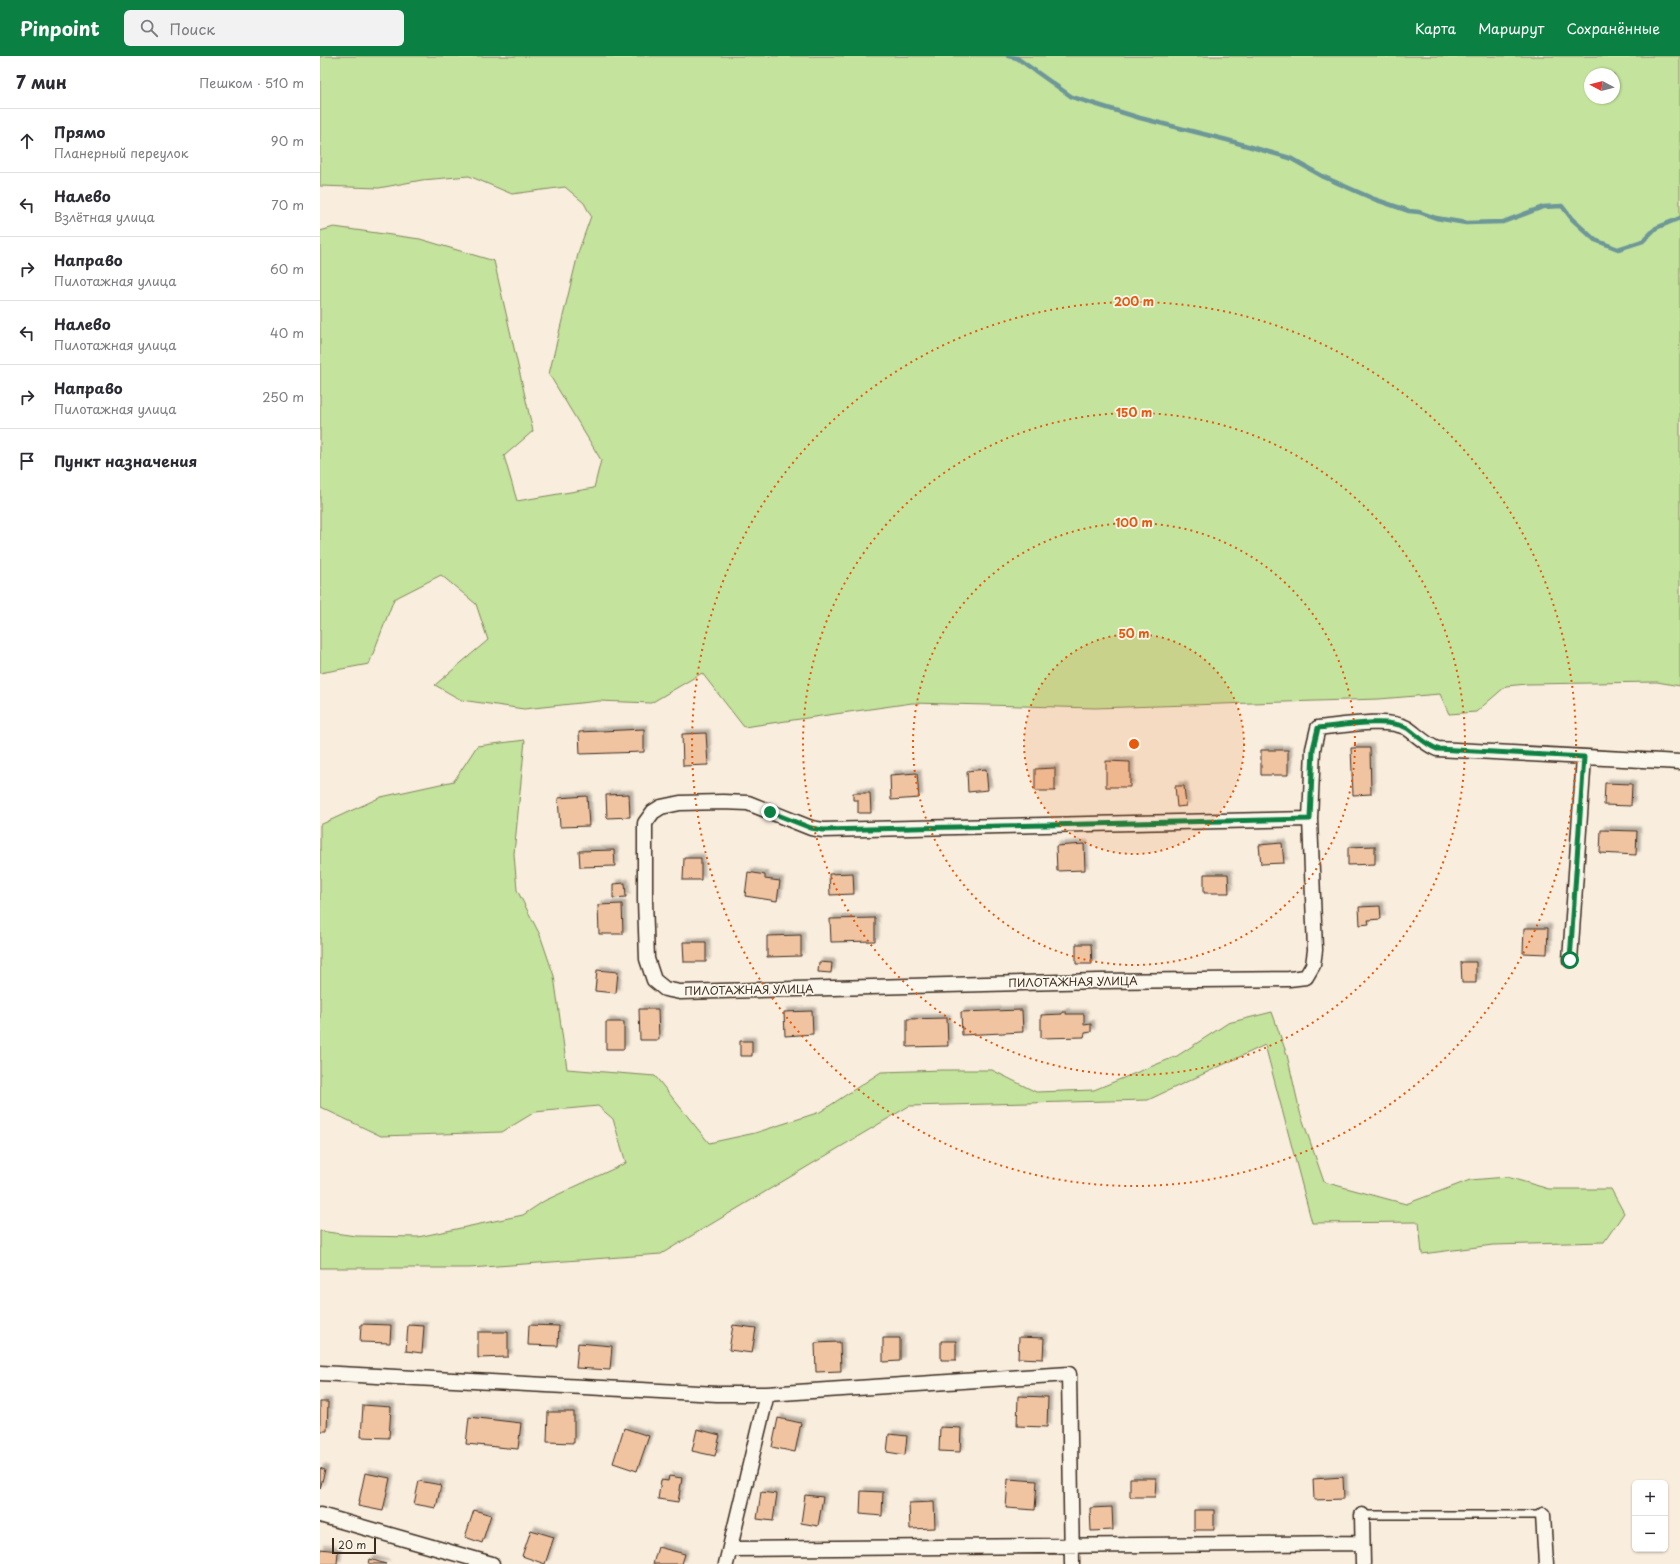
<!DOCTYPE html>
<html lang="ru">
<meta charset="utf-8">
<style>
body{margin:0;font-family:"Playpen Sans",sans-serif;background:#f2f2f3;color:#2b2b33}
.controls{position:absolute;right:12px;bottom:12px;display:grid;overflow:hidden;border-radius:6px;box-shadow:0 1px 3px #0004}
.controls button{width:36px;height:36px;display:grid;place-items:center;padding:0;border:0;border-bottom:1px solid #e1e1e2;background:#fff;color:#2b2b33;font:20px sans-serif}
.compass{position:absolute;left:1264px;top:12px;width:36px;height:36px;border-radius:50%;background:#fff;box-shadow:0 1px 3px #0004;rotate:277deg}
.scale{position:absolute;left:12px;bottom:10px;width:44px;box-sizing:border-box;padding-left:4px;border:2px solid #3b2a1e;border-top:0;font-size:11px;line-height:14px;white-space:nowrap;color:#3b2a1e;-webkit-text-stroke:3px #fbf7ec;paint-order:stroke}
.stop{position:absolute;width:12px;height:12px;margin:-9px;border:3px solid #0b8043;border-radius:50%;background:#fff}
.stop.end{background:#0b8043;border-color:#fff;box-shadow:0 1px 4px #0008}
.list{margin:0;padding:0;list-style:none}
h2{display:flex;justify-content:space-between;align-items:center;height:52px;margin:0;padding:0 16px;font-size:17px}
h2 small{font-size:13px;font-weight:400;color:#7c7c81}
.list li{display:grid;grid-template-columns:26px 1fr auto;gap:12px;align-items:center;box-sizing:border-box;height:64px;padding:0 16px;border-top:1px solid #e1e1e2}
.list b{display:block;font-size:15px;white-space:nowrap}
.list p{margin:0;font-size:13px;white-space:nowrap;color:#7c7c81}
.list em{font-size:13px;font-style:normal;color:#7c7c81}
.icon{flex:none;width:22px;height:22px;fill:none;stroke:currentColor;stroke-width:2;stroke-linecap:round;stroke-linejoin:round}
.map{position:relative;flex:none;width:1360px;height:1508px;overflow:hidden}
header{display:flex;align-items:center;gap:24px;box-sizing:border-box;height:56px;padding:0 20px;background:#0b8043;color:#fff}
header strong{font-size:19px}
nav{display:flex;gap:22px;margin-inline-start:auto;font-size:14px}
.search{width:280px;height:36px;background:#f2f2f3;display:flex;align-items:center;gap:10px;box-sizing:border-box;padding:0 14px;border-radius:6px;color:#7c7c81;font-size:15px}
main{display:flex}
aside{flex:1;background:#fff}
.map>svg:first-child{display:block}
.green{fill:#c4e39c;stroke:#80865d;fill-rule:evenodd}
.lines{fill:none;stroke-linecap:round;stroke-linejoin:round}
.stream{stroke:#6d9798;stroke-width:4.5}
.building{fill:#f1c4a1;stroke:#3b2a1e;filter:url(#shadow)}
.lane-casing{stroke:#3b2a1e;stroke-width:10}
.street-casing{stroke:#3b2a1e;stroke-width:17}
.lane{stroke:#fbf7ec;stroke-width:7}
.street{stroke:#fbf7ec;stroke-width:14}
.route{stroke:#0b8043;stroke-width:5}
.ring{fill:none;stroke:#e8590c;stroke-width:2;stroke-dasharray:2 4}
.labels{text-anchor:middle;stroke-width:3.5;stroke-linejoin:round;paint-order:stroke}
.street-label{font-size:11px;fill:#3b2a1e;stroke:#fbf7ec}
.centre{fill:#e8590c;stroke:#fbf7ec;stroke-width:2}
.ring-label{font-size:12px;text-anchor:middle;font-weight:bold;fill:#e8590c;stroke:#fbf7ec;stroke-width:3.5;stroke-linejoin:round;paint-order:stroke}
</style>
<header>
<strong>Pinpoint</strong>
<div class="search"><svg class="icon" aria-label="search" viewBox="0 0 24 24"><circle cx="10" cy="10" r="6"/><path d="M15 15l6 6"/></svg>Поиск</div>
<nav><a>Карта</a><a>Маршрут</a><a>Сохранённые</a></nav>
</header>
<main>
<aside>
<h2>7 мин<small>Пешком · 510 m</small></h2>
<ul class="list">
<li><svg class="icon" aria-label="ahead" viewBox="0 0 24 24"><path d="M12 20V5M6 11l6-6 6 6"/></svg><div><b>Прямо</b><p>Планерный переулок</p></div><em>90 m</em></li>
<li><svg class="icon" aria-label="left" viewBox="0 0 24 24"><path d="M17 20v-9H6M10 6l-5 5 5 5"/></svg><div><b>Налево</b><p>Взлётная улица</p></div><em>70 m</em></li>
<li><svg class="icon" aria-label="right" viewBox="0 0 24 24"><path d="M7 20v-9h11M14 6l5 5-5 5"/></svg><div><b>Направо</b><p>Пилотажная улица</p></div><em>60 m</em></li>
<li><svg class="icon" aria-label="left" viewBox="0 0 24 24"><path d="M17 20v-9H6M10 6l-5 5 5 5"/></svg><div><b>Налево</b><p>Пилотажная улица</p></div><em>40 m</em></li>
<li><svg class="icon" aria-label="right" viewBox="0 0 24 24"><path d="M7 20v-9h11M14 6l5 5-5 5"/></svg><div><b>Направо</b><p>Пилотажная улица</p></div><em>250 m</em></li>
<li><svg class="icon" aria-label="arrive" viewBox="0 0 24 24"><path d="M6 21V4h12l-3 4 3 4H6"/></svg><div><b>Пункт назначения</b></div></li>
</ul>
</aside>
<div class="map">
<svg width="1360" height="1508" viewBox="0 0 1360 1508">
<defs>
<filter id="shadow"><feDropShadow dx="3.5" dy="-3.5" stdDeviation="1" flood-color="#0004"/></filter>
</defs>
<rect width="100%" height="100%" fill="#f9eddd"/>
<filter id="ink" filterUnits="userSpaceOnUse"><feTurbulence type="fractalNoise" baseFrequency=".025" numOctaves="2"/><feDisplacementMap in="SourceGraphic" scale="8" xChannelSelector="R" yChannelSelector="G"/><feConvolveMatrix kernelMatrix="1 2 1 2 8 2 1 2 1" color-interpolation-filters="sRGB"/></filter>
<g filter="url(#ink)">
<!-- green -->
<path class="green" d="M0 0H1360V630L1337 626 1207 628 1186 630 1156 656 1129 658 1120 638 1059 643 775 652 592 647 424 671 382 617 331 647 279 645 204 653 141 644 115 629 168 584 156 548 121 519 74 543 49 608 0 617V175L14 171 100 183 174 205 213 375 184 400 197 445 274 432 281 404 229 318 259 194 271 160 264 147 245 131 192 138 149 120 102 124 59 132 0 130ZM1270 18H1294V42H1270Z
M205 684 194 798 197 834 220 879 234 920 247 1013 335 1020 389 1087 435 1077 500 1056 561 1016 623 1014H672L716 1036 774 1034 857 1000 908 967 952 956 967 999 980 1056 1004 1126 1086 1148 1150 1124 1187 1121 1229 1133H1291L1304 1157 1284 1186 1173 1189 1102 1198 1099 1166 992 1167 945 989 828 1044 589 1050 341 1198 150 1212H0V1175L36 1180 98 1181 203 1159 224 1145 306 1107 293 1063 278 1050 215 1056 182 1076 61 1080 0 1051V769L61 741 134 725 157 690Z"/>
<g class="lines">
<!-- stream -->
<path class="stream" d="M688 0 697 2 752 41 820 62 907 84 970 102 1004 121 1054 143 1089 155 1099 156 1116 162 1146 167 1183 166 1223 151 1242 150 1252 163 1275 184 1298 193 1323 185 1336 172 1360 162"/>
</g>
<!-- building -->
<path class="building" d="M324 673V696L260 698 259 676Z
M386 677 388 709 363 710 362 678Z
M1031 692H1050L1051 738 1033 739Z
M941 694H968V719H941Z
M786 705 810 706V731H786Z
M735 712V735H715V713Z
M666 713 668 734 648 736 647 715Z
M597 717 599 742 571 744 570 719Z
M1285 727 1312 728 1311 750 1284 749Z
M855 730H864L866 750 857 751Z
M533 737H550L551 757H538V744H533Z
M309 738 310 761 287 762 286 739Z
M267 740 269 770 240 771 238 742Z
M1281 774 1317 775 1316 799 1280 797Z
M962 787 964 807 941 808 939 789Z
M764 788 765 814 737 815 736 790Z
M1055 790V808L1028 809V791Z
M294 794 295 810 260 811 259 795Z
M364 802H381V824H363Z
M428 816 445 819V823L460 825 457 845 425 840Z
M533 817 534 838 510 839 509 818Z
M884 818H908L909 837H884Z
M305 827 306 841 293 842V828Z
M302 848 303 878H279L278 849Z
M1060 850 1061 863 1048 864 1049 868 1040 869 1039 851Z
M555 862V885L511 886 510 863Z
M1204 872H1228L1227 898 1203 897Z
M481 879V900L447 901V880Z
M363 886H386V906H364Z
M756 888H771L772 908H756Z
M499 906 512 907 511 917 498 916Z
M1141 906H1156V927H1142Z
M277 914 298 916 296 937 275 935Z
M319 953H338L339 984H320Z
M702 954 703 976 642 979 641 956Z
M492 955 493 978 465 980 464 956Z
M742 956H746V958H764V969L771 968V976L765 977 764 981 721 982V959L742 958Z
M627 962 628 990 587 991V963Z
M286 966H304V993H286Z
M420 985H432V1000H420Z
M41 1268 71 1269 70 1287 40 1286Z
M88 1269 104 1270 102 1297 86 1295Z
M209 1269 239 1270 238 1290 208 1289Z
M413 1269 436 1272 432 1297 409 1294Z
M158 1276H188V1301L158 1302Z
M699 1281 724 1282 723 1303 698 1302Z
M563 1282H580V1305L563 1306Z
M621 1285H636V1304H621Z
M520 1286 521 1315 496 1316 495 1287Z
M258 1287 292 1290 290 1314 256 1312Z
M698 1340 728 1341 727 1371 697 1370Z
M0 1346H8L7 1375H0Z
M43 1349 71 1351 69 1382 41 1381Z
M228 1356H254V1387L227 1386Z
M149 1361 201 1367 198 1393 146 1388Z
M458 1362 481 1367 475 1396 452 1391Z
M620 1371 641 1372 640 1396 619 1395Z
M304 1372 329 1380 317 1415 293 1407Z
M377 1373 400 1379 395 1400 372 1395Z
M569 1378 587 1380 585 1399 567 1396Z
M0 1412 5 1414 0 1433Z
M45 1417 70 1422 63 1455 38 1450Z
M349 1420 362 1422 358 1446 338 1443 341 1424 348 1425Z
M1023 1421 1024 1443 994 1444 993 1423Z
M810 1422H836L835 1441H810Z
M688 1423 717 1425 715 1454 686 1452Z
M99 1425 121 1429 116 1452 94 1448Z
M541 1435 563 1436 562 1460 540 1458Z
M441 1436 457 1438 453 1465 437 1463Z
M485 1439 503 1441 498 1470 481 1467Z
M614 1446 615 1472 590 1473 589 1447Z
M792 1451 793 1474 771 1475 770 1452Z
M154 1454 171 1459 162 1487 145 1481Z
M874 1454H894V1474H874Z
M211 1474 234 1481 225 1508 202 1500Z
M338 1491 365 1498 362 1508H333Z
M0 1493 18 1495 17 1508H0Z
M50 1503 66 1508H49Z"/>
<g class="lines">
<!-- lane casing -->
<g class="lane-casing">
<path id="lane" d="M1042 1459H1223"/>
</g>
<!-- street casing -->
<g class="street-casing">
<path id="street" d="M990 763 503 774 491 772 428 747 403 746 360 747 341 751 333 756 325 767V844L327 903 334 924 345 933 360 936 779 925 969 923 986 921 993 909 995 894 990 763 993 693 998 672C1019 670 1068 661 1087 672 1097 679 1105 688 1117 693L1360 706
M1250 904 1264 701
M0 1317 397 1338H447L749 1318 752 1508
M0 1459 172 1508
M1042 1459 1043 1508
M1223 1459 1226 1508
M410 1493 1042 1487
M406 1508 447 1338"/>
</g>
<!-- lane -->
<use href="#lane" class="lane"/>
<!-- street -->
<use href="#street" class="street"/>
</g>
</g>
<g class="lines" filter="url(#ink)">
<!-- route -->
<path class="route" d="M450 756 491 772 503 774 990 763 993 693 998 672C1019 670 1069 661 1087 672 1097 679 1105 688 1117 693L1264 701 1250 904"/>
</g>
<!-- distance rings -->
<circle cx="814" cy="688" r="110" fill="#e8590c" fill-opacity=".12"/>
<g class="ring">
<circle cx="814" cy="688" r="110"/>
<circle cx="814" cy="688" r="221"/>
<circle cx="814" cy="688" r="331"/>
<circle cx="814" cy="688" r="442"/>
</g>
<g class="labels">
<!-- street labels -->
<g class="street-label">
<text transform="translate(753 926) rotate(-1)" y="4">ПИЛОТАЖНАЯ УЛИЦА</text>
<text transform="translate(429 934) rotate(-1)" y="4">ПИЛОТАЖНАЯ УЛИЦА</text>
</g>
</g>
<circle cx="814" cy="688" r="6" class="centre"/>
<g class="ring-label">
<text x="814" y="250">200 m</text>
<text x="814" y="361">150 m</text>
<text x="814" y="471">100 m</text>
<text x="814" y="582">50 m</text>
</g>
</svg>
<div class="controls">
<button>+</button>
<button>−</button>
</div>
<svg class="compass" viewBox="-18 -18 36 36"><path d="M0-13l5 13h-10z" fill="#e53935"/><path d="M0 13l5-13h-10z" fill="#7c7c81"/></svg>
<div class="scale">20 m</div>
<div class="stop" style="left:1250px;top:904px"></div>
<div class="stop end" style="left:450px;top:756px"></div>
</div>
</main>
